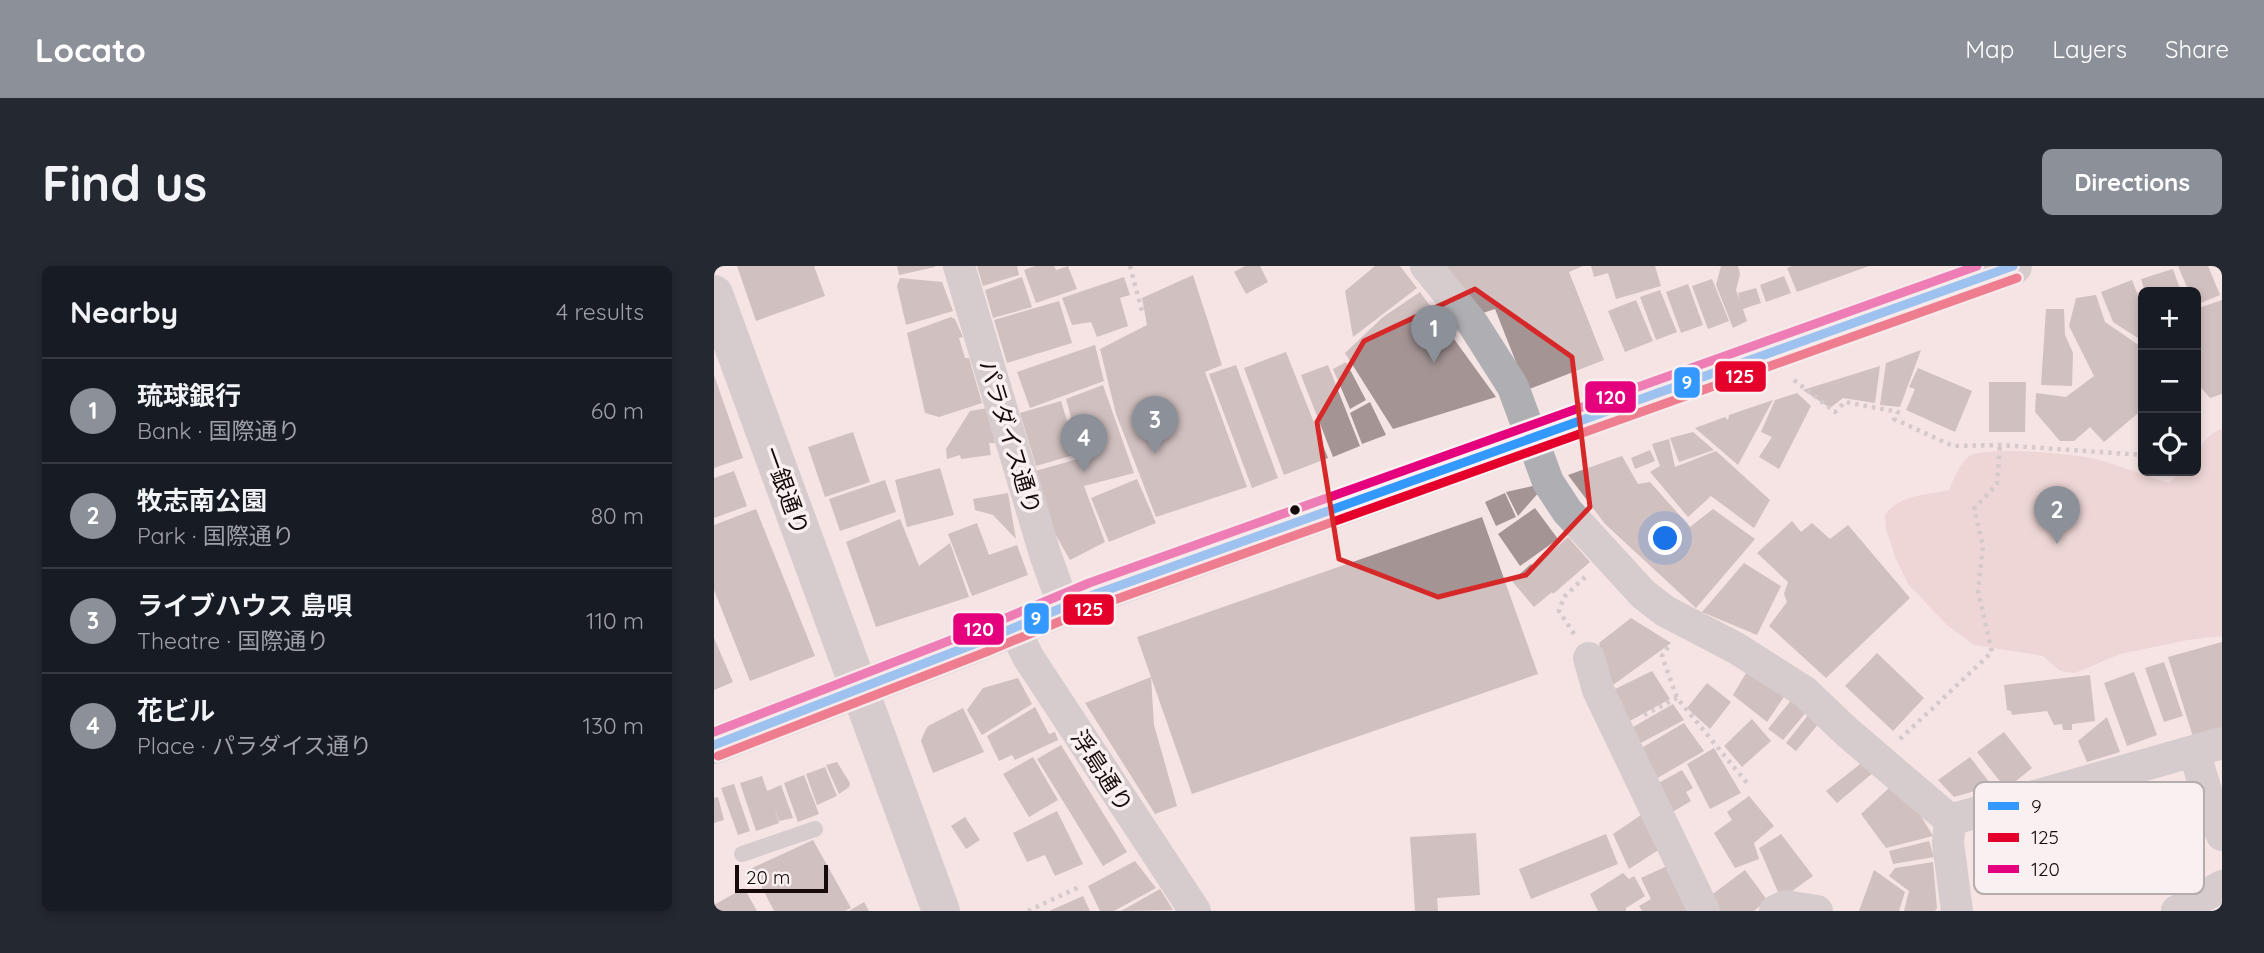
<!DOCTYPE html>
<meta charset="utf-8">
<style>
body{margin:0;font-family:Quicksand,"Noto Sans JP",sans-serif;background:#242831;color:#f1f3f6}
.controls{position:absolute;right:21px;top:21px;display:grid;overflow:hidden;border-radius:10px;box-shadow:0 4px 10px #0003}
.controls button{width:63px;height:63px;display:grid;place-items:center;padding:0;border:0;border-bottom:2px solid #363941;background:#171b24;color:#f1f3f6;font:35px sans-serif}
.scale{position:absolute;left:21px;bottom:18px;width:93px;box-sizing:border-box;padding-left:7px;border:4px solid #170a0a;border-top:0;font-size:19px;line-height:24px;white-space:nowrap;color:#170a0a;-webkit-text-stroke:5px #f9f1f1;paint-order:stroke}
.you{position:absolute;left:952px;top:273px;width:24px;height:24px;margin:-18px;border:5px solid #fff;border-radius:50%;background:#1a73e8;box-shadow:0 0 0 10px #1a73e833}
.badge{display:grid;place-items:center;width:46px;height:46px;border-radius:50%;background:#8c9099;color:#fff;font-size:23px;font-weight:700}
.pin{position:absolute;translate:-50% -58px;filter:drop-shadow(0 2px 4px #0008)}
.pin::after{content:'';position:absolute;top:37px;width:24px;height:21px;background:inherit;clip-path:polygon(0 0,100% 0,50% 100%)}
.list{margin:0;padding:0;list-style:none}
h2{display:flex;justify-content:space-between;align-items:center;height:91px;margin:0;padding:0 28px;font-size:30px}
h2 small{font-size:23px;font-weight:400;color:#9ea1a6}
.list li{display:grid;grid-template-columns:46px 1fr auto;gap:21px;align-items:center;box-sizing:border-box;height:105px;padding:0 28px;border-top:2px solid #363941}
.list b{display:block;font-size:26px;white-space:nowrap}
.list p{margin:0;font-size:23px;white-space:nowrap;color:#9ea1a6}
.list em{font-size:23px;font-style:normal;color:#9ea1a6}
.icon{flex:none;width:38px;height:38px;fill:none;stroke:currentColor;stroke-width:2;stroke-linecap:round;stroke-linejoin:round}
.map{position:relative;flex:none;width:1508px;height:645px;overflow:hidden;border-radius:10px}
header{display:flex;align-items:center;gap:42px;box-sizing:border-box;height:98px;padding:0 35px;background:#8c9099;color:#fff}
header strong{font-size:33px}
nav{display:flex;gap:38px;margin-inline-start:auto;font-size:24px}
.intro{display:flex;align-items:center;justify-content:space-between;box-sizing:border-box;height:168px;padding:0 42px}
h1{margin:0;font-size:49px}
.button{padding:18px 32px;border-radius:10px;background:#8c9099;color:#fff;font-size:24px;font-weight:700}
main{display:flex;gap:42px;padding:0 42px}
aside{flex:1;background:#171b24;border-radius:10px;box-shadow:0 4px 10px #0003}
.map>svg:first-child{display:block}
.green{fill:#e7c5c5}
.building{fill:#a49494}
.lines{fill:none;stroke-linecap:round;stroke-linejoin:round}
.path{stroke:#afa9ab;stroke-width:4.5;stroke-dasharray:3.5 5;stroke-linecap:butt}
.service{stroke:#afafb3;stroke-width:16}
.minor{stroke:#afafb3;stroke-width:32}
.tertiary{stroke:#afafb3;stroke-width:38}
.secondary{stroke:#b0aeb2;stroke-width:38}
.bus-1-casing{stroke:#f9f1f1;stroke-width:14}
.bus-2-casing{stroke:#f9f1f1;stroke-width:14}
.bus-3-casing{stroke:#f9f1f1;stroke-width:14}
.bus-1{stroke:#39f;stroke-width:9}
.bus-2{stroke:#e4002b;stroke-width:9}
.bus-3{stroke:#e5007d;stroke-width:9}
.marked{fill:none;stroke:#d62828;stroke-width:5;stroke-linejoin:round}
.bus-dot{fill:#170a0a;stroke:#f9f1f1;stroke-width:2.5}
.labels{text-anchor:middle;stroke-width:7;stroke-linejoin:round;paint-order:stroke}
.street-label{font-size:23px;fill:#170a0a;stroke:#f9f1f1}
.key{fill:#f9f1f1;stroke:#b5acac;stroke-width:2}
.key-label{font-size:19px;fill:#170a0a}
.line-badge{stroke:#f9f1f1;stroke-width:2.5}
.badge-label{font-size:19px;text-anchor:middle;font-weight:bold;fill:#fff}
</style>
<header>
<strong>Locato</strong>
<nav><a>Map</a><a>Layers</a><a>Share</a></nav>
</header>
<div class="intro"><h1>Find us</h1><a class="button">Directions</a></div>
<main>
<aside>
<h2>Nearby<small>4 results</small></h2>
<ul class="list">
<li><span class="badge">1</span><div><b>琉球銀行</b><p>Bank · 国際通り</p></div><em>60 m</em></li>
<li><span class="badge">2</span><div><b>牧志南公園</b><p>Park · 国際通り</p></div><em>80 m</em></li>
<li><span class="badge">3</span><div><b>ライブハウス 島唄</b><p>Theatre · 国際通り</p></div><em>110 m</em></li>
<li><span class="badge">4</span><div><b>花ビル</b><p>Place · パラダイス通り</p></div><em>130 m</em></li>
</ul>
</aside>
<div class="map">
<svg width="1508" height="645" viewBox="0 0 1508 645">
<rect width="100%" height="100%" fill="#f5e4e4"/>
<!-- green -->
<path class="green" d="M1508 163V370L1474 374 1406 388 1361 407 1346 405 1329 390 1260 379 1233 359 1194 318 1182 293 1172 263 1171 249C1185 229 1212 229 1235 224 1240 213 1245 199 1254 191 1269 179 1356 188 1377 192 1403 198 1429 209 1455 217L1468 205H1482C1482 187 1489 169 1508 163Z"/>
<!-- building -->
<path class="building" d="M23 0H100L111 30 42 55Z
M183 0H221V1L185 9Z
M263 0H303L305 9 269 20Z
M321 0H340L342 4 354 0 363 23 322 37 310 4Z
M531 0H546L554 16 532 28 520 6Z
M661 0H686L703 22 639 71 631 25Z
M729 0H869L855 6 890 94 813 124 781 43 766 48Z
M877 0H941L947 20 902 33 894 7 880 11Z
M1007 0H1024L1026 8 1022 24 1026 35 1024 27 1042 22 1047 37 1029 43 1033 55 1019 62 1002 19Z
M1078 0H1155L1083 26 1073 2Z
M1464 0H1494L1506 29 1482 39V26H1475Z
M1459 3 1467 26H1431L1427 13Z
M479 9 508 99 491 106 533 221 442 251 402 148 386 83 433 59 428 32Z
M1070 10 1077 27 1052 36 1046 19Z
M308 11 318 41 279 52 271 24Z
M410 11 416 29 406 32 414 60 383 71 377 56 358 59 348 32Z
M186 12 228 16 239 45 192 59 183 20Z
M998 13 1015 55 994 63 978 20Z
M1418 14 1429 42V74H1427L1399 56 1387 26Z
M974 18 989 59 967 67 952 26Z
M946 24 963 66 942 74 926 31Z
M706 26 782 131 679 163 631 87 669 51Z
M1382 29 1391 56 1429 82V143L1390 176 1376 161 1360 175H1346L1321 146 1322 127 1352 131 1380 110 1355 60 1362 32Z
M922 34 939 75 911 86 894 45Z
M1508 34V128L1496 132 1482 116V43Z
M345 35 358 77 293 97 280 54Z
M1332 43H1350L1351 69 1359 87 1358 120 1327 119Z
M237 51 241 53 249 71 245 72 251 92H255L268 137 225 151 211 147 193 67Z
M381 79 390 115 316 142 303 106Z
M1207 84 1186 141 1166 139 1172 97Z
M572 86 614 192 570 209 530 102Z
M632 96 652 134 636 143 619 103Z
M522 99 564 212 538 222 495 108Z
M614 99 646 180 619 191 587 109Z
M1166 100 1161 137 1129 132 1116 142 1089 124Z
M1204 102 1258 125 1241 166 1192 144 1201 123 1195 121Z
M0 109 29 192 0 202Z
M1275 116H1312L1311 166H1275Z
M389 119 420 207 370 220 391 276 356 294 339 264 321 205 368 192 352 133Z
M1083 127 1097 140 1065 203 1045 191 1058 171 1047 166 1061 134Z
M1059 134 1024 199 981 162 1011 151 1014 154 1015 149Z
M347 135 363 188 322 200 306 147Z
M656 136 672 169 648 178 636 147Z
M273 142 281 177H275L277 189 247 193 246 189 233 193 232 183 256 145Z
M139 166 156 216 111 231 94 181Z
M979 166 1000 184 965 196 956 172Z
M955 173 961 201 1002 185 1056 234 1040 262 997 230 974 251 936 206 946 200 938 178Z
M936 184 941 195 921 203 917 192Z
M908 190 924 218 936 216 976 261 999 243 1041 273 982 342 891 258 854 209Z
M226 202 240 249 193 261 181 214Z
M20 205 33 240 0 252V212Z
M423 213 442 257 395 276 377 232Z
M171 214 182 246 126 265 115 233Z
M823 219 826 225 804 250 792 226Z
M294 227 302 273 279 249 261 244 259 233Z
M791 227 802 251 782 260 771 236Z
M821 242 844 273 806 300 784 268Z
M42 243 101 390 36 415 0 324V259Z
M768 251 824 408 478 528 423 371Z
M186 253 205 300 236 277 255 331 162 361 132 276Z
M1078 255 1087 266 1098 257 1116 273 1134 259 1196 332 1112 412 1055 360 1073 336 1070 328 1074 316 1043 287Z
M263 257 275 289 303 279 314 309 258 330 234 268Z
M854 271 876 296 839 328 838 326 820 341 798 315 817 298 820 301Z
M1030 297 1067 320 1043 369 988 346Z
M917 352 957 377 899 419 885 377Z
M0 372 19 416 0 424Z
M1508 376V466L1480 474 1454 391Z
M1163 387 1210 432 1179 465 1131 420Z
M1450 396 1469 450 1450 456 1431 402Z
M1035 402 1074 425 1053 456 1019 429Z
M938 405 956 433 914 456 897 425Z
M1420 406 1443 469 1413 480 1390 417Z
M1376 409 1381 455 1358 458V464H1349L1348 458 1340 459 1333 445 1298 449 1297 445 1293 444 1290 419Z
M437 411 440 459 463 540 441 548 371 437Z
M304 412 318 438 268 469 253 444 269 422Z
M993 417 1017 436 996 463 973 442Z
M1079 432 1093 445 1069 474 1054 463Z
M959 438 970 454 921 480 912 465Z
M321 441 335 468 341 466 344 474 301 494 298 489 285 495 273 470Z
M249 442 270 486 219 507 207 475 210 467 214 460Z
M1095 448 1106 456 1082 485 1072 477Z
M1393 451 1406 486 1373 496 1364 475Z
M1038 453 1057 475 1028 501 1010 480Z
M970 457 990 485 940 514 924 484Z
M1290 466 1318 502 1292 523 1263 486Z
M347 479 413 586 389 600 323 493Z
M1000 482 1027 527 996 543 973 498Z
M319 491 344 534 315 551 289 508Z
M1256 491 1278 520 1240 531 1224 514Z
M1150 495 1160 506 1123 537 1112 525Z
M123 496 136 517 135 521 125 528 112 499Z
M111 501 123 530 103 539 92 508Z
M968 504 979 522 972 526 977 535 955 548 939 520Z
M90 509 105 548 84 556 70 517Z
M48 510 53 525 67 519 79 552 65 555 60 541 65 557 42 565 26 517Z
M20 518 36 565 24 569 7 522Z
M1175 522 1207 550 1219 570 1172 582 1147 548Z
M1035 530 1060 560 1040 577 1045 593 1021 602 1000 567 1018 554 1013 546Z
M4 531 10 554 0 557V532Z
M343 545 369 598 341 610 331 589 313 596 299 567Z
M930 547 949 581 915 603 899 568Z
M251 551 266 574 252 583 237 560Z
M762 567 766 629 723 632 724 645H701L696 571Z
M892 568 904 598 817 633 805 603Z
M1067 568 1099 610 1067 633 1045 582Z
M99 574 137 642 131 645H60L38 602Z
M1215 575 1220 591 1179 598 1175 585Z
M421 595 442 622 400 645H386L374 620Z
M1219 596 1223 642 1221 645H1190L1195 625 1175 610 1181 602Z
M953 600 977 645H928L925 640 937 633 927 612Z
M1031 604 1053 634 1040 645H1000L992 633Z
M1160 604 1191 626 1185 645H1145Z
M909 607 915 613 920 610 931 630 912 642V645H884L876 628Z
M30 622 43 645H0V639Z
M446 623 459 644 407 645Z
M369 630 376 645H335Z
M150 636 155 645H135Z"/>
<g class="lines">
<!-- path -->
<path class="path" d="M416 0 429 49
M1080 114 1121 146 1131 136 1184 146 1180 153 1239 180 1286 179 1429 189
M860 368 845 345 850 331 871 311
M954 381 948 390 963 432 1033 517
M930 449 963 432
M1186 473 1278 386 1264 325 1269 280 1260 243 1283 218 1286 179
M314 645 365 621"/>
<!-- service -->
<path class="service" d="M28 588 101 563"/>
<!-- minor -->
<path class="minor" d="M245 0 331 288 350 341
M712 0 759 58 799 121 834 216 853 245 929 328 951 345 1022 382 1091 426 1133 466 1236 554
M300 362 314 391 481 645
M875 392 884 424 990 645
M1480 485 1500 551 1508 569
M1236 554 1508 477
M1236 554 1234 577 1243 645
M1061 645 1071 640 1103 645
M1463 645 1508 620"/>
<!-- tertiary -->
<path class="tertiary" d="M0 28 227 645"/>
<!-- secondary -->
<path class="secondary" d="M0 479 268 375 379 329 1299 0"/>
<!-- bus-1 casing -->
<g class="bus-1-casing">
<path id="bus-1" d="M0 479 268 375 379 329 1299 0"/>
</g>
<!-- bus-2 casing -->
<g class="bus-2-casing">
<path id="bus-2" d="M4 490 272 386 383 340 1303 12"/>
</g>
<!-- bus-3 casing -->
<g class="bus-3-casing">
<path id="bus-3" d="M0 466 263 364 375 317 1263 0"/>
</g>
<!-- bus-1 -->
<use href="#bus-1" class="bus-1"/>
<!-- bus-2 -->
<use href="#bus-2" class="bus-2"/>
<!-- bus-3 -->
<use href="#bus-3" class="bus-3"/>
</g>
<!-- marked area -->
<path d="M0 0H1508V645H0ZM761 23 858 91 876 241 812 309 724 331 625 293 603 156 650 75Z" fill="#f5e4e4" fill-opacity=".55" fill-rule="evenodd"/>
<path class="marked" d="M761 23 858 91 876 241 812 309 724 331 625 293 603 156 650 75Z"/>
<!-- markers -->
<circle class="bus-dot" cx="581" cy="244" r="6"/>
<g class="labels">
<!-- street labels -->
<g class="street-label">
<text transform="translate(296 171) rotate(73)" y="8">パラダイス通り</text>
<text transform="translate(72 225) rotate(70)" y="8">一銀通り</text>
<text transform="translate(388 505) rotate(57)" y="8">浮島通り</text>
</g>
</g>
<!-- legend -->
<rect x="1260" y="516" width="230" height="112" rx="10" class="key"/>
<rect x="1274" y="536" width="31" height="8" fill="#39f"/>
<rect x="1274" y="567" width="31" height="9" fill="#e4002b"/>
<rect x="1274" y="599" width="31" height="8" fill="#e5007d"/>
<g class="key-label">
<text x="1317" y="547">9</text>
<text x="1317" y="578">125</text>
<text x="1317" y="610">120</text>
</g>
<g class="line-badge">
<rect x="1000" y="94" width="53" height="33" rx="7" fill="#e4002b"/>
<rect x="959" y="100" width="28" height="33" rx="7" fill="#39f"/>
<rect x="870" y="114" width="53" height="34" rx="7" fill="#e5007d"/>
<rect x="348" y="327" width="53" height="33" rx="7" fill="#e4002b"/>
<rect x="309" y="336" width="27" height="33" rx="7" fill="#39f"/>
<rect x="238" y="346" width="53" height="34" rx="7" fill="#e5007d"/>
</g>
<g class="badge-label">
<text x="1026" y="117">125</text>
<text x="973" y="123">9</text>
<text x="897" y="138">120</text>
<text x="375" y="350">125</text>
<text x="322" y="359">9</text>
<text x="265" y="370">120</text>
</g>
</svg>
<div class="controls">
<button>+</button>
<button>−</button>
<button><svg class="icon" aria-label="locate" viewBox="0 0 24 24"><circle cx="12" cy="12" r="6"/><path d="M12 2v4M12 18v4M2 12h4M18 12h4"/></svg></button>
</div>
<div class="scale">20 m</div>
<div class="you"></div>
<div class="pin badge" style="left:720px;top:97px">1</div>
<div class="pin badge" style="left:1343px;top:278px">2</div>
<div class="pin badge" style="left:441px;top:188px">3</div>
<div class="pin badge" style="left:370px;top:206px">4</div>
</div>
</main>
